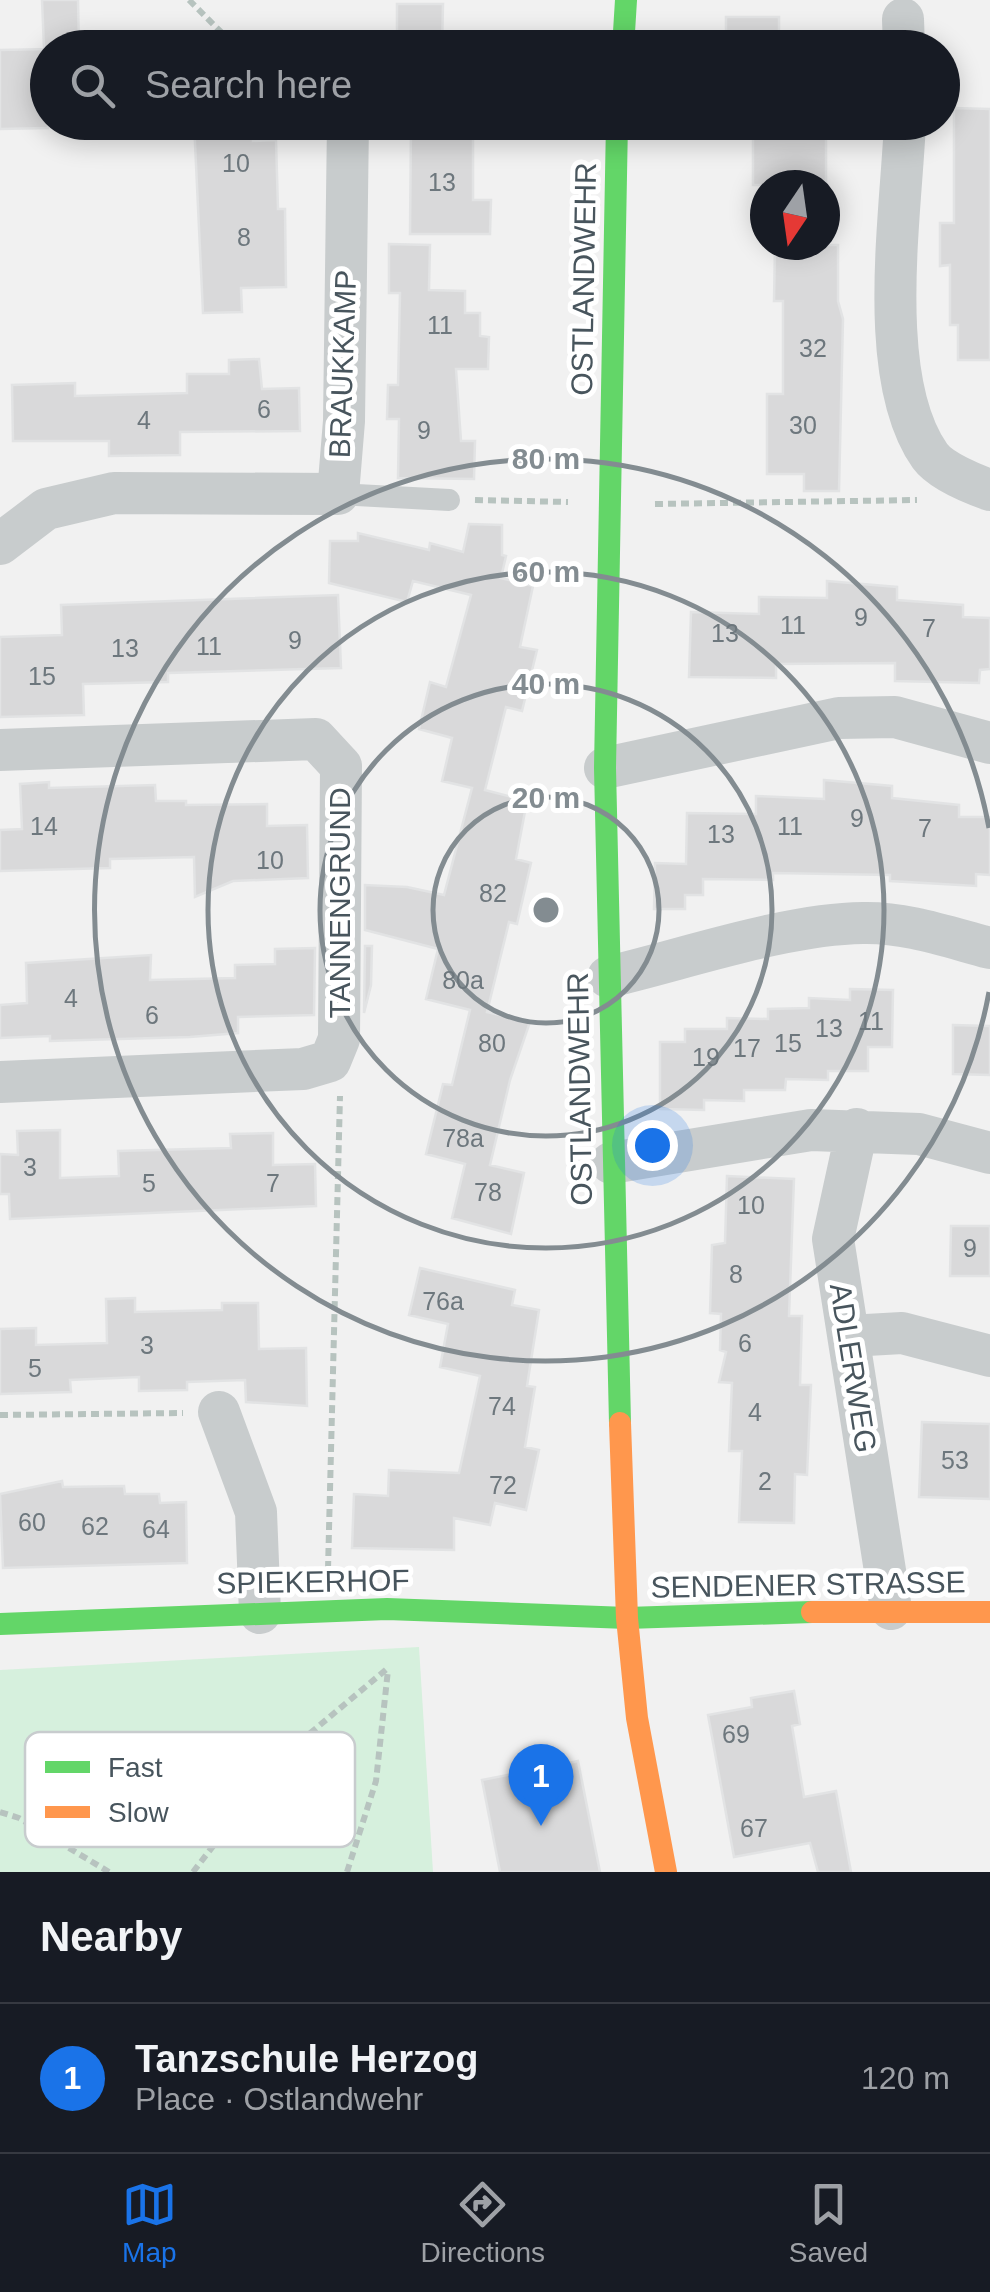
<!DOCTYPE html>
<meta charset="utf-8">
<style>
body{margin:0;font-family:Arial,sans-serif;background:#20242c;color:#f1f3f6}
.compass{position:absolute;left:750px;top:170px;width:90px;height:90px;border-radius:50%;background:#171b24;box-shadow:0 5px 25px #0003;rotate:193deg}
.you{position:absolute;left:652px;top:1145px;width:35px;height:35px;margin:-25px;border:8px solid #fff;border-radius:50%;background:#1a73e8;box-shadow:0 0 0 15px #1a73e833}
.badge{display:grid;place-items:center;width:65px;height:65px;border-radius:50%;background:#1a73e8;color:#fff;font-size:32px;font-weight:700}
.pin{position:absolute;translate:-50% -82px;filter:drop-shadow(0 2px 5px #0008)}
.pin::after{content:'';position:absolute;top:52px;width:35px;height:30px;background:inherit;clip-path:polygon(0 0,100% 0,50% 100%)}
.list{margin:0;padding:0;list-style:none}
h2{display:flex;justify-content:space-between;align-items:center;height:130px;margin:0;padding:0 40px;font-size:42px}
h2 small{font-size:32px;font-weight:400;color:#9ea1a6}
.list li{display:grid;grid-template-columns:65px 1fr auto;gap:30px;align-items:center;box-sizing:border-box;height:150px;padding:0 40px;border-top:2px solid #363941}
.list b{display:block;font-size:38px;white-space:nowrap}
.list p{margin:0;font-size:32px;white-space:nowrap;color:#9ea1a6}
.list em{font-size:32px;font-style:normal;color:#9ea1a6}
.icon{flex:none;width:55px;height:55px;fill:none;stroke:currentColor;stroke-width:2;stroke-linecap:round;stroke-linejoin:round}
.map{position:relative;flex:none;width:990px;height:1872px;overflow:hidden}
.search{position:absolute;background:#171b24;box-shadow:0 5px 25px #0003;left:30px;right:30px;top:30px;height:110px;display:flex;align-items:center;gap:25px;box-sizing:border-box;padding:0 35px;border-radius:55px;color:#9ea1a6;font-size:38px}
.sheet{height:280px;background:#171b24}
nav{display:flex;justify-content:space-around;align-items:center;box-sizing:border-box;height:140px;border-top:2px solid #363941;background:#171b24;font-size:28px;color:#9ea1a6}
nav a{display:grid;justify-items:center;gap:5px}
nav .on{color:#1a73e8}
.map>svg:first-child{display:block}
.green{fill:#d6f0dd}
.building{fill:#d9d9da;stroke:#e2e3e4;stroke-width:2.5}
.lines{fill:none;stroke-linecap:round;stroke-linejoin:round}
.path{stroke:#b7c3bf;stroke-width:6;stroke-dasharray:8 5;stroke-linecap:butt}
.lane{stroke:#c8cccd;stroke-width:22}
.street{stroke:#c8cccd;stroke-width:42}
.fast{stroke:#63d668;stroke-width:22}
.slow{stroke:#ff974d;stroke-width:22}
.ring{fill:none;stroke:#838c91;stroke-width:5}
.labels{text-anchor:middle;stroke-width:10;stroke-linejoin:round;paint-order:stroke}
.number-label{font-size:25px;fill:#6d777d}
.street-label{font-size:30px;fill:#48555d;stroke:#fff}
.key{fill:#fff;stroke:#c8ccce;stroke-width:2.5}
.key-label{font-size:28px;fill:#48555d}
.centre{fill:#838c91;stroke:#fff;stroke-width:5}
.ring-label{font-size:30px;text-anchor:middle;font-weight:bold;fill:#838c91;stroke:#fff;stroke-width:10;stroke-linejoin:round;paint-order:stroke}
</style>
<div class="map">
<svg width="990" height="1872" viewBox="0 0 990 1872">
<rect width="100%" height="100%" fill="#f1f1f1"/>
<!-- green -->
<path class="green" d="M419 1647 433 1872H0V1670Z"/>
<!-- building -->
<path class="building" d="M42 0H78L79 48H44Z
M397 4H443L442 48H397Z
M726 17H779V48H726Z
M48 49V128L0 129V50Z
M954 108 990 109V360H958V325H950V265L940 266V223H954Z
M194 122H253V141L276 140 278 209H285L286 287 241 288 242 312 203 313Z
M411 122H473V200H491L490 234H410Z
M753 122H826V185H753Z
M389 244 430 245 429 290 465 291V313H480V336L489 337 488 369H456L461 441H475L474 479 398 478 399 419H387L388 385H398L400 293H389Z
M775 245H838V301L843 319 839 491H804V474H767V394H783V301H774Z
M259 359 262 389 299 388 300 431 180 432V455L109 456V441H13L12 385 75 383V396L187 393V374H229V360Z
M469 524 502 525V555L506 556 501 578 533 586 520 647 537 650 522 711 506 707 485 790 527 801 516 859 531 863 517 924 509 922 487 1012 530 1022 510 1080 490 1165 524 1173 511 1234 452 1218 465 1164 426 1154 443 1084 452 1085 470 1010 426 999 438 949 365 930V885L407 887 444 895 472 788 442 781 452 738 419 729 430 682 446 687 471 595 413 581 407 602 329 583 330 541H358V533L429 550 430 543 463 552Z
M827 581 897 587V600L963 605V617L990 618V669L980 670 979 683 895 681V663L776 664V678L689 677 691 612 759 614V597L827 598Z
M338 595 341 668 168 673V682L83 684 84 715 0 717V637L62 635 61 605Z
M824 780 892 786V798L959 805V817H990V875L976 874V886L890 881V875L773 873V880L703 879V895H685V909H654L655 863 686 864 687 813 756 814V796L824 799Z
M49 782V788L155 785 156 801H186V805L267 804V826L307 825 308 878 233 881 195 897 194 857 110 859V868L0 871V830L22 829 20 784Z
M365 946H372L371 985 364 1013Z
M315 948 314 1015 238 1017V1033L190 1037 50 1041V1036L0 1038V1005L27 1003 26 963 151 955 150 980 235 978V965L275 964V949Z
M850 989 893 990 892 1047H868V1071H828V1080L786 1079 785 1090H744V1101L704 1100V1110L660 1109V1042H685V1029H727V1018L768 1019V1009L809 1008V998L850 1000Z
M953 1025 990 1026V1075L953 1074Z
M60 1130V1178L119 1176 118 1151 231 1148 230 1134 273 1133V1165L315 1164 316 1206 10 1219 9 1194H0V1154L18 1155 17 1131Z
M727 1176 794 1179 789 1316H802L800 1385H811L807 1475 795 1474 794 1523 739 1522 742 1451H729L732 1383 719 1382 726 1352 720 1350 721 1314 710 1313 712 1245 725 1243Z
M951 1226H990V1276H950Z
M420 1268 515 1290 512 1305 539 1310 527 1386 535 1387 525 1447 539 1450 526 1510 495 1503 490 1525 454 1518V1550L352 1548 354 1494 388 1496 389 1470 459 1473 480 1376 440 1367 448 1324 409 1315Z
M135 1298V1312L222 1310V1303H258L259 1349 306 1348 307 1406 246 1402 245 1380 187 1382V1390L139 1391V1377L70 1380 71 1392 0 1394V1329L36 1328V1345L107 1343 106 1299Z
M922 1422 990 1424V1499L919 1497Z
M62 1481 63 1487 124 1486 125 1494H159L160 1503 186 1502 187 1563 3 1568 0 1494Z
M794 1691 800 1724 792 1726 804 1797 836 1791 851 1872H818L810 1843 734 1857 708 1715 752 1707 751 1698Z
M578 1761 600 1872H500L482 1780Z"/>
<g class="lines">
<!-- path -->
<path class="path" d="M189 0 237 48
M475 500 568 502
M655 504 917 500
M0 1415 183 1413
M328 1569 340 1096
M0 1812 19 1818 109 1872
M193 1872 283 1756 388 1668
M347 1872 376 1781 388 1670"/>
<!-- lane -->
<path class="lane" d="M338 494 449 500"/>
<!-- street -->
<path class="street" d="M903 19 904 48
M905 122C901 216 875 378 930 456 941 471 973 484 990 490
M0 544 46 509 114 493 338 494 344 421 348 122
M0 750 316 739 341 766 339 1039 330 1061 303 1069 0 1082
M605 768 839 718 895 717 990 743
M608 977C685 959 785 924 863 923 906 922 948 937 990 948
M857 1129 833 1239 891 1609
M611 1163 811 1130 919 1134 990 1153
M849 1336 902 1333 990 1356
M219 1412 256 1512 260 1613"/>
<!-- fast -->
<path class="fast" d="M623 48 626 0
M617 122 605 768 620 1423
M0 1624 387 1609 627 1618 812 1612"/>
<!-- slow -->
<path class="slow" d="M620 1423 627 1618 637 1718 666 1872
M812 1612H990"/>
</g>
<!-- distance rings -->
<g class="ring">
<circle cx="546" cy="910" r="113"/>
<circle cx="546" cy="910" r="226"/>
<circle cx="546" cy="910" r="338"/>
<path d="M989 992A451 451 0 1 1 989 828"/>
</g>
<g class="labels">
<!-- number labels -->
<g class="number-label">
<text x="236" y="172">10</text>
<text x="442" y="191">13</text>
<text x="244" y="246">8</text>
<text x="440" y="334">11</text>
<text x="813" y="357">32</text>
<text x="264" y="418">6</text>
<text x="144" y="429">4</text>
<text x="803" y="434">30</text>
<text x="424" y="439">9</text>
<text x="861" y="626">9</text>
<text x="793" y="634">11</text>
<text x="929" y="637">7</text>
<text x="725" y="642">13</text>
<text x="295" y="649">9</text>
<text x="209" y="655">11</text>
<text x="125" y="657">13</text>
<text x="42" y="685">15</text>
<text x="857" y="827">9</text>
<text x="44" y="835">14</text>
<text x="790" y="835">11</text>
<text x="925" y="837">7</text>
<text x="721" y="843">13</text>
<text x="270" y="869">10</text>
<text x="493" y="902">82</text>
<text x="463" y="989">80a</text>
<text x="71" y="1007">4</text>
<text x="152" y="1024">6</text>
<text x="871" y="1030">11</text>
<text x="829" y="1037">13</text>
<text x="492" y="1052">80</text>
<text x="788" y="1052">15</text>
<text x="747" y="1057">17</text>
<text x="706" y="1066">19</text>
<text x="463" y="1147">78a</text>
<text x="30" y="1176">3</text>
<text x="149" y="1192">5</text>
<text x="273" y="1192">7</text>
<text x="488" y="1201">78</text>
<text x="751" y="1214">10</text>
<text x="970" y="1257">9</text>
<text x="736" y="1283">8</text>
<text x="443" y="1310">76a</text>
<text x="745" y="1352">6</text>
<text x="147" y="1354">3</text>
<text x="35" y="1377">5</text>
<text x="502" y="1415">74</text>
<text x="755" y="1421">4</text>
<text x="955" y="1469">53</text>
<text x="765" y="1490">2</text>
<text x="503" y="1494">72</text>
<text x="32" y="1531">60</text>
<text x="95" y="1535">62</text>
<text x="156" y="1538">64</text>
<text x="736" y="1743">69</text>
<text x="754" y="1837">67</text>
</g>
<!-- street labels -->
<g class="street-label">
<text transform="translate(584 279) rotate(-89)" y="10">OSTLANDWEHR</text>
<text transform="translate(343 364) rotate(-88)" y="10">BRAUKKAMP</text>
<text transform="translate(340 903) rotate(-90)" y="10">TANNENGRUND</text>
<text transform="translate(580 1089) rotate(-91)" y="10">OSTLANDWEHR</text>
<text transform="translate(853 1368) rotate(81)" y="10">ADLERWEG</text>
<text transform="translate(313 1582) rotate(-1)" y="10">SPIEKERHOF</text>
<text transform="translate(808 1585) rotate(-1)" y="10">SENDENER STRASSE</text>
</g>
</g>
<!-- legend -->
<rect x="25" y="1732" width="330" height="115" rx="15" class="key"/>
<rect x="45" y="1761" width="45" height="12" fill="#63d668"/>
<rect x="45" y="1806" width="45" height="12" fill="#ff974d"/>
<g class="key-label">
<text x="108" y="1777">Fast</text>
<text x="108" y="1822">Slow</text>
</g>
<circle cx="546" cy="910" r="15" class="centre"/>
<g class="ring-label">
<text x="546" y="469">80 m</text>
<text x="546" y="582">60 m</text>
<text x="546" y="694">40 m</text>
<text x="546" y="808">20 m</text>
</g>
</svg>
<svg class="compass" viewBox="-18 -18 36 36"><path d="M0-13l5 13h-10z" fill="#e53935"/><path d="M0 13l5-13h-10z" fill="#9ea1a6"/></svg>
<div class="you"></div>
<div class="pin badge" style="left:541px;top:1826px">1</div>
<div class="search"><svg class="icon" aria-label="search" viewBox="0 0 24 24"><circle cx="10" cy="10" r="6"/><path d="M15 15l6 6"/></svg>Search here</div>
</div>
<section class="sheet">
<h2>Nearby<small></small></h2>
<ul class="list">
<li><span class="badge">1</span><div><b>Tanzschule Herzog</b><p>Place · Ostlandwehr</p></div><em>120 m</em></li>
</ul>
</section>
<nav>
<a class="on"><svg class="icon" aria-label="map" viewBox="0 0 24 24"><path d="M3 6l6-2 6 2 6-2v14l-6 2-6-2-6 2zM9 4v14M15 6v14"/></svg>Map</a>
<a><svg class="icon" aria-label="directions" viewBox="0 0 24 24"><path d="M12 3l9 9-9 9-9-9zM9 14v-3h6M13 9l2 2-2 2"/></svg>Directions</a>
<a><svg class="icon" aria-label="saved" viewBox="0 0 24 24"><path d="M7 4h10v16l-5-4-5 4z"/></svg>Saved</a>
</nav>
